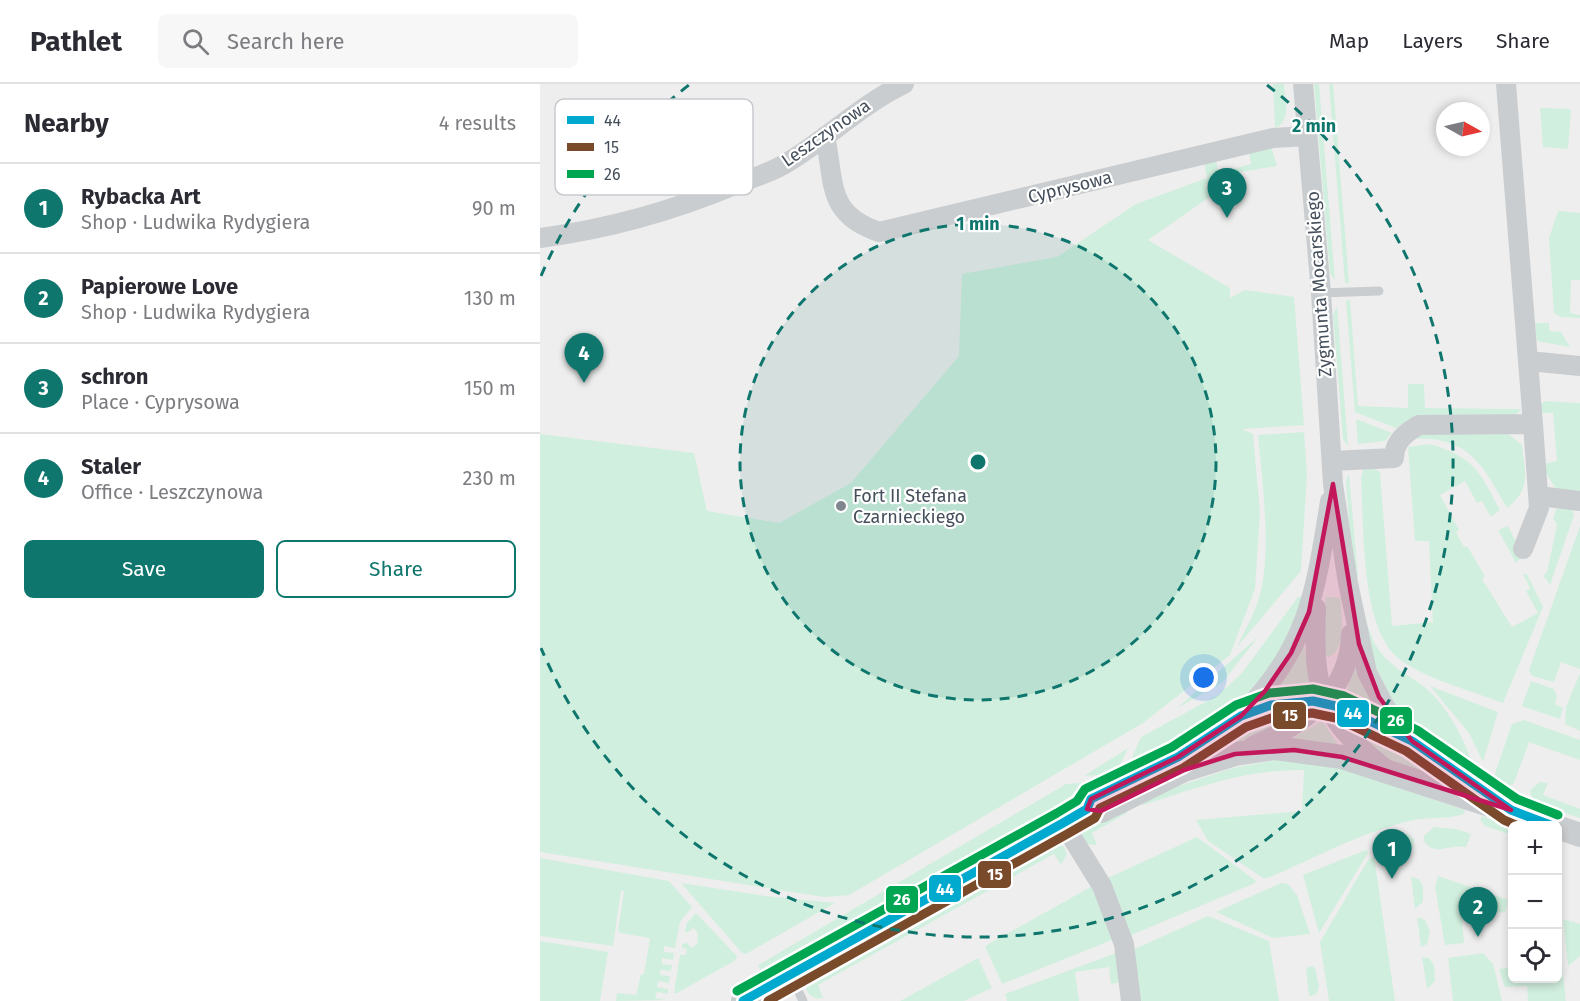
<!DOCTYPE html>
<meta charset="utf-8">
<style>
body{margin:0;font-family:"Fira Sans",sans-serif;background:#f7f7f7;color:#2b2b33}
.controls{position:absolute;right:18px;bottom:18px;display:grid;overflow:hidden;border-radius:9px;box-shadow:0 3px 9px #0003}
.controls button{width:54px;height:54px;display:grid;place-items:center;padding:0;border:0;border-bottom:2px solid #e1e1e2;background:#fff;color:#2b2b33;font:30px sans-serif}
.compass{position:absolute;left:896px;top:18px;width:54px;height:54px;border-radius:50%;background:#fff;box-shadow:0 3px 9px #0003;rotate:98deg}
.you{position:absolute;left:664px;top:594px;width:21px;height:21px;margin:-15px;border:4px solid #fff;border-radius:50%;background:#1a73e8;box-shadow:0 0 0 9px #1a73e833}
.badge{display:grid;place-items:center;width:39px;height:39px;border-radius:50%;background:#0f766e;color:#fff;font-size:20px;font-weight:700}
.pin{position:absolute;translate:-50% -50px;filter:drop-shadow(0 2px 3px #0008)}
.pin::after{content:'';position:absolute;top:32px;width:21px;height:18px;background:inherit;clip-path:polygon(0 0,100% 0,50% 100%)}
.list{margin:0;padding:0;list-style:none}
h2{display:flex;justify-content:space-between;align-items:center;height:78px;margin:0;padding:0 24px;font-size:26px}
h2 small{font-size:20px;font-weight:400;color:#7c7c81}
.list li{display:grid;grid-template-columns:39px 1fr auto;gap:18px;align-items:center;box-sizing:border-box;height:90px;padding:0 24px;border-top:2px solid #e1e1e2}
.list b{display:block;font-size:22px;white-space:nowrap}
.list p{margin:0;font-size:20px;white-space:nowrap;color:#7c7c81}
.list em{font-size:20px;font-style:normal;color:#7c7c81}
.actions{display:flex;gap:12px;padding:18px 24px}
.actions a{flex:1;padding:14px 0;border:2px solid #0f766e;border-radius:9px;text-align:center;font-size:21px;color:#0f766e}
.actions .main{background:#0f766e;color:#fff}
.icon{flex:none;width:33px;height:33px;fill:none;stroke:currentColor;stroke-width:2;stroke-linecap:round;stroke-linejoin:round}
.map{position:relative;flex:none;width:1040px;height:917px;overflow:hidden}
header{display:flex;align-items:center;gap:36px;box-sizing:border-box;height:84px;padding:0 30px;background:#fff;border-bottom:2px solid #e1e1e2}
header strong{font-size:28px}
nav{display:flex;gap:33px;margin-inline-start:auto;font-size:21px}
.search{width:420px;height:54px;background:#f7f7f7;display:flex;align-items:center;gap:15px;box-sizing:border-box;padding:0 21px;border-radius:9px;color:#7c7c81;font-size:22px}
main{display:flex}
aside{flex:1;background:#fff}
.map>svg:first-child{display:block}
.green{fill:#d1efde}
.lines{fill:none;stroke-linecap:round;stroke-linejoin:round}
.service{stroke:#cacdcf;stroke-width:9}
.minor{stroke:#cacdcf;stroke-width:20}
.tertiary{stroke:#cacdcf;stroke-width:24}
.bus-1-casing{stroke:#fff;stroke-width:14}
.bus-2-casing{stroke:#fff;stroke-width:14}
.bus-3-casing{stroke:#fff;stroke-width:14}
.bus-1{stroke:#00a9ce;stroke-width:9}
.bus-2{stroke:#7a4b2a;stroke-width:9}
.bus-3{stroke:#00a651;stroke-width:9}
.marked{fill:#c2185b;fill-opacity:0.2;stroke:#c2185b;stroke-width:4.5;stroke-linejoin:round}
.ring{fill:none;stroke:#0f766e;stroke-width:3;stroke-dasharray:10 8}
.poi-dot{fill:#80878e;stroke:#fff;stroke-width:2}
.labels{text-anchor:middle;stroke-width:4.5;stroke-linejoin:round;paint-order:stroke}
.street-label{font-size:18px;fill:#454f5b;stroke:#fff}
.poi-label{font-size:18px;fill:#454f5b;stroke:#fff;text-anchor:start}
.key{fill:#fff;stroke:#c7cace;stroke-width:1.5}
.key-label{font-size:16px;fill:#454f5b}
.centre{fill:#0f766e;stroke:#fff;stroke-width:3}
.ring-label{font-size:18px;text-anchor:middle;font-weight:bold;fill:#0f766e;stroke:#fff;stroke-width:4.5;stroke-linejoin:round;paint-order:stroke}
.line-badge{stroke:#fff;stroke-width:2}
.badge-label{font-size:16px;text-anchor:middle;font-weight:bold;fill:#fff}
</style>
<header>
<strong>Pathlet</strong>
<div class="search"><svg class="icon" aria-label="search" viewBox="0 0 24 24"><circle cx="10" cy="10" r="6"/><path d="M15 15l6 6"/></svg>Search here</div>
<nav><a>Map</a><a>Layers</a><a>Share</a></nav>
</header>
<main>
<aside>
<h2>Nearby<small>4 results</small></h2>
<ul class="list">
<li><span class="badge">1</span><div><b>Rybacka Art</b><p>Shop · Ludwika Rydygiera</p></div><em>90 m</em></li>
<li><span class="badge">2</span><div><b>Papierowe Love</b><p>Shop · Ludwika Rydygiera</p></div><em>130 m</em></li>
<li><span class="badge">3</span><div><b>schron</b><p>Place · Cyprysowa</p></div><em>150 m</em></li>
<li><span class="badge">4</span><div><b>Staler</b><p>Office · Leszczynowa</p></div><em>230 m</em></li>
</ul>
<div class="actions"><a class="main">Save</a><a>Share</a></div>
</aside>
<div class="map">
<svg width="1040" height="917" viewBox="0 0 1040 917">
<rect width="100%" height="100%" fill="#efeeee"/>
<!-- green -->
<path class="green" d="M733 0H744C745 15 752 37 735 44Z
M774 0H779L795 196 790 189Z
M789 0H793L809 199H805Z
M1000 24 1031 25 1028 65 1003 63Z
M731 62 737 82 700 88 665 101 671 112 608 156 690 204V214L705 206 754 213 764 341 702 345 713 350 720 428 715 505 690 571 603 639 309 811 284 813 0 768V350L154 369 167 427 239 439 311 399 419 272 422 190 517 173 596 120 667 94 664 78 676 75 678 89 711 80 709 67Z
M1018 127 1040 129V196H1031L1030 229 1040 231V234L1021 233 1014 229 1009 154Z
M810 216 818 322 868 324V300H884L885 324 980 325C978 333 969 332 962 333H873L856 344 815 328 806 217Z
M797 222 808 362 803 355 793 231Z
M995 239H1009V247L1021 248 1030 263 997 257Z
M1005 317 1040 319V409L1018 408 1006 389 1005 380 1017 377 1013 329H1002L997 323Z
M816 335 852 349 845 357 818 360Z
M764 348 767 390 761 487 697 563C704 548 713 532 718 517 733 474 722 396 718 351Z
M967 349 982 361C985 390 992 404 967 424 943 381 928 351 872 355L878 350Z
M890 360C934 373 940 388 960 426L951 433 942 417 937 419 925 397 900 411 919 446 916 448 924 463 927 462 945 492 942 495 972 543 998 529 986 507 990 504 983 490H987L1003 523 963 619C935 608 880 593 858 574 820 542 824 441 821 394L823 385H835L840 388 852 542 893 538 889 457H875L868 363Z
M809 390 818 493H813L806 397Z
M1017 424 1032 425 1034 431 1010 501 1003 491 1007 488 1017 441 1013 434Z
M968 442 983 472 976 479 958 446Z
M1040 442V585L1021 578 1014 598 992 592 989 586Z
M763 512C731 616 676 636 587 685L601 653 678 611 702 589 758 513Z
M786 513 800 514C802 531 807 564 789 573L785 572 781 562Z
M820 514C825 530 829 553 839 566 850 582 867 590 882 601 910 623 925 658 937 691L894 662 856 623 830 571Z
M718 553 682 599 637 624Z
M764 562 772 605 737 607 735 604 761 563Z
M816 584 837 628 805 613 813 586Z
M1040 589V647L1025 640 1026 623Z
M991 597 1014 605 1017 612 1015 620 1023 624 1020 635 982 622Z
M890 602 958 628 943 678 929 649Z
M747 629C745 647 679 664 662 669L711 636Z
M984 636 1040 656V676L989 658 974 699 966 705 952 698 972 640Z
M782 637 799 662 751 655Z
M825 648 832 649 910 698 855 684 824 656Z
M588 664C576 692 573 690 544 692Z
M742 675 786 679 925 726 924 730C907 736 888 732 869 737 820 749 775 774 728 794H723L668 757 656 736 762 727 764 686C702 686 661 703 603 721L600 715 693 684Z
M567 697 222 889 218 881 526 700Z
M1000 698 1008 699 1003 711 1040 725V734L993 718 990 706Z
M583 723 587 729 552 749 557 761 546 760 541 747Z
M942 732 972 743V751L945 742 940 736Z
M894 743 916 745 931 750 926 763C909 760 894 773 884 757V752Z
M864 750H868L874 755 873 765 834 769 836 762Z
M657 753 716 797 715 799 589 852 568 794Z
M518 759 524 763 527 770 521 781 514 770 278 901 283 914C273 916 267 911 265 900Z
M826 766 828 769 779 849 763 791Z
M834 772 855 917H789L780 858 828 776Z
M0 774 129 797 152 823 140 838 135 864 124 862V868L134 869 133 876 122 874V880L132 881 131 887 120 886V891L130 892 129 899 118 897 117 903 128 905V910L117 908 115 914 127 916 76 917 77 909 96 911 101 891 104 890 110 854 80 849 78 846 84 807H81L73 862 0 852Z
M898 792 968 816 965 828 928 831 922 838 924 859 905 861 895 803Z
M871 793 879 795 883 802V818L875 825Z
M141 799 225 812 295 819 206 870 202 869Z
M741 799 748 800 757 811 770 850 733 854 676 828Z
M554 801 572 856 462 900 445 862Z
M156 829 197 872 196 876 137 909H134L140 871H146L147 865 142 864V860L147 859 152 864 157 860 158 850 154 844 147 849 145 847 147 839Z
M668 832 729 857 739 917H598L590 867Z
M877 833 885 836 890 848 887 860 881 863Z
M1023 835 1040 840V872L1028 882Z
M0 857 68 868 60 917H0Z
M576 869 581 898 571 900 569 883 535 888 539 917H467L465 910Z
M943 869 953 880 962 917H913L908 874Z
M882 873 889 874 894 881 895 897 887 905Z
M438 874 452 904 424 917H360Z
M1018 876H1021L1026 917H988L987 902 965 903 959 885 972 883V894H1017Z
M772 882 775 884 779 903 776 911 769 912 766 884Z"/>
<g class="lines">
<!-- service -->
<path class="service" d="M781 209 839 207
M251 892 263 917"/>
<!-- minor -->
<path class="minor" d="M763 0 781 209 793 400 808 499 827 588 845 623 868 652
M285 52C295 99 286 130 339 148L733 54 767 52
M0 154C68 145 133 127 197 100 212 94 229 89 243 81 285 57 320 21 364 0
M989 277 1040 282
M792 377 854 374C854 358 865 349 879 341L993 340 966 0
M999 412 1040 417
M983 465 999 424 993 340
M776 524C773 606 779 631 843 683
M703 629C769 563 776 505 790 417
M713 662C763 641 810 609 811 550
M523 739 562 802 584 860 591 917"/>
<!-- tertiary -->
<path class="tertiary" d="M618 682C648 668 674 643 704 631 728 620 758 613 784 619 842 631 914 685 962 719
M1017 743 1040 751
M203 917 547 725 561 727 644 686 695 670 735 664 802 673 1014 742"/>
<!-- bus-1 casing -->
<g class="bus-1-casing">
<path id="bus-1" d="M203 917 523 739 547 725 551 715 638 673 701 632 731 621 773 617 800 623 872 657 971 726 1013 742"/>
</g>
<!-- bus-2 casing -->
<g class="bus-2-casing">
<path id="bus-2" d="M228 917 529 749 555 734 560 724 643 684 706 643 734 633 772 629 796 634 866 667 964 736 978 742"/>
</g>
<!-- bus-3 casing -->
<g class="bus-3-casing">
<path id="bus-3" d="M197 907 517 729 537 717 545 705 632 663 696 621 729 609 773 605 804 612 877 646 977 715 1018 731"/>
</g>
<!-- bus-1 -->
<use href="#bus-1" class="bus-1"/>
<!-- bus-2 -->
<use href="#bus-2" class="bus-2"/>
<!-- bus-3 -->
<use href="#bus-3" class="bus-3"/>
</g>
<!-- marked area -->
<path class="marked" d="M793 400 819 560 839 613 872 657 971 726 802 673 754 666 695 670 644 686 561 727 547 725 551 715 638 673 701 632 725 607 751 569 769 528Z"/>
<!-- distance rings -->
<circle cx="438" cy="378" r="238" fill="#0f766e" fill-opacity=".12"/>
<g class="ring">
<circle cx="438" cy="378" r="238"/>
<path d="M1 192A475 475 0 0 1 149 1M727 1A475 475 0 1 1 1 564"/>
</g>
<!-- markers -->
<circle class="poi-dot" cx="301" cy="422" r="6"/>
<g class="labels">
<!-- street labels -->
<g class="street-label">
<text transform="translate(286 49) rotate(-35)" y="6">Leszczynowa</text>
<text transform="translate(530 103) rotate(-14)" y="6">Cyprysowa</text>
<text transform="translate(779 200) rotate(-94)" y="6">Zygmunta Mocarskiego</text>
</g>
<!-- poi labels -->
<g class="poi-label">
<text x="313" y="418">Fort II Stefana<tspan x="313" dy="21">Czarnieckiego</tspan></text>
</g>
</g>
<!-- legend -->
<rect x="15" y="15" width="198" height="96" rx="9" class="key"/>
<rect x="27" y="32" width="27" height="8" fill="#00a9ce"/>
<rect x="27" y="59" width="27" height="8" fill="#7a4b2a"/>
<rect x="27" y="86" width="27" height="8" fill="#00a651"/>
<g class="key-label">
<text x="64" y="42">44</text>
<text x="64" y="69">15</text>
<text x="64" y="96">26</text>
</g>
<circle cx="438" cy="378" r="9" class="centre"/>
<g class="ring-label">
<text x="774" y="48">2 min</text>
<text x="438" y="146">1 min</text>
</g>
<g class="line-badge">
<rect x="796" y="615" width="34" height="29" rx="6" fill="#00a9ce"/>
<rect x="732" y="617" width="35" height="29" rx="6" fill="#7a4b2a"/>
<rect x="839" y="622" width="34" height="29" rx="6" fill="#00a651"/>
<rect x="437" y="776" width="35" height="29" rx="6" fill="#7a4b2a"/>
<rect x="388" y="790" width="34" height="29" rx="6" fill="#00a9ce"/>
<rect x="345" y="801" width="34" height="29" rx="6" fill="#00a651"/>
</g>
<g class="badge-label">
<text x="813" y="635">44</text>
<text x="750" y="637">15</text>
<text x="856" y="642">26</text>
<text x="455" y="796">15</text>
<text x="405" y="811">44</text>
<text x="362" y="821">26</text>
</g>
</svg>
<div class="controls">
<button>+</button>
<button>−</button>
<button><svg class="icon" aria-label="locate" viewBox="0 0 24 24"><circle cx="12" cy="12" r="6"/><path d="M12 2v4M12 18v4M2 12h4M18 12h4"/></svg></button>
</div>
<svg class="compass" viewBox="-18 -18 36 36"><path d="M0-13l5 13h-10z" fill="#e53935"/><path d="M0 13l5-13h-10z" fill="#7c7c81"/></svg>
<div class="you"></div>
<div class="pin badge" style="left:852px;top:795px">1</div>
<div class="pin badge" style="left:938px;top:853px">2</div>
<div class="pin badge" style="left:687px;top:134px">3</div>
<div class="pin badge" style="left:44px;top:299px">4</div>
</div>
</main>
